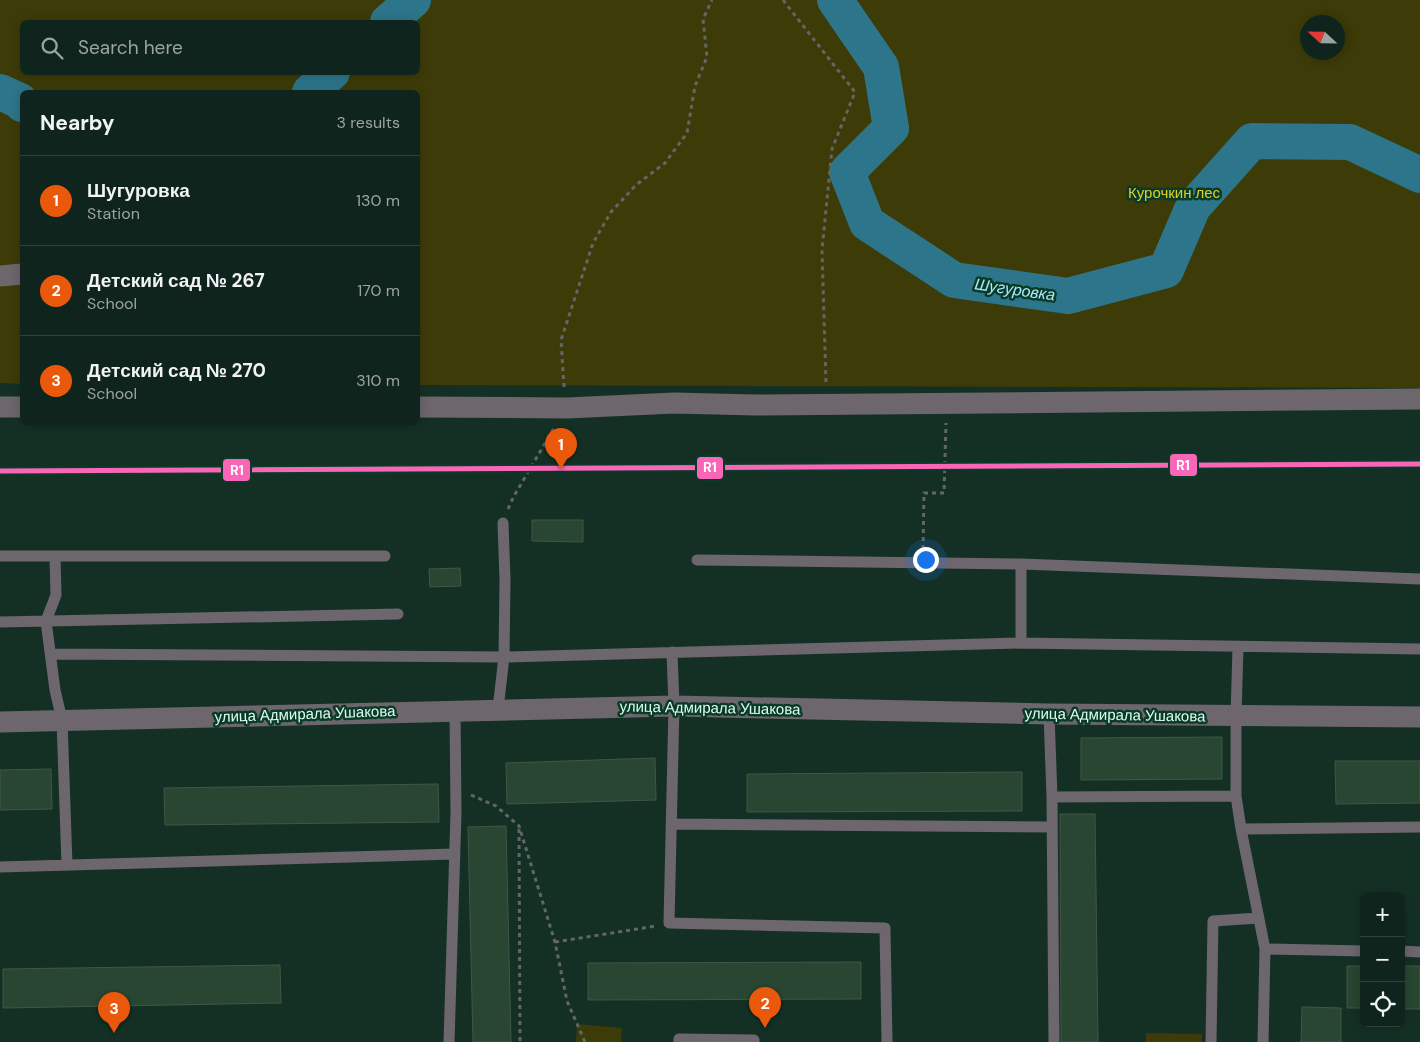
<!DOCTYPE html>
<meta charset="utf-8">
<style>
body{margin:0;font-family:"DM Sans",sans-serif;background:#182c25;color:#f1f3f6}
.controls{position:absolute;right:15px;bottom:15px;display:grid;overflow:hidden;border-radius:8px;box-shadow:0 2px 12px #0003}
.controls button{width:45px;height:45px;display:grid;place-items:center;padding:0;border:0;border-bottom:1px solid #2f413b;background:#0f241c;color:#f1f3f6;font:25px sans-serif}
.compass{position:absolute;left:1300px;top:15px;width:45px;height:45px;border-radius:50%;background:#0f241c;box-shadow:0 2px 12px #0003;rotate:292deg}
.you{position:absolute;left:925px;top:559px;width:18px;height:18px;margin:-12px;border:4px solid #fff;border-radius:50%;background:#1a73e8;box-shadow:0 0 0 8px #1a73e833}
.badge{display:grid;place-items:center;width:32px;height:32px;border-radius:50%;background:#ea580c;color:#fff;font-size:16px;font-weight:700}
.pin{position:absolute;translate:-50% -41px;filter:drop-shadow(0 1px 2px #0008)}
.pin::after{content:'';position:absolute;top:26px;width:18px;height:15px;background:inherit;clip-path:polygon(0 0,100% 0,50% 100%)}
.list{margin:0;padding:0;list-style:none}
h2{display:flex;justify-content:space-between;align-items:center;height:65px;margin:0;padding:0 20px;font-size:21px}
h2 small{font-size:16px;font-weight:400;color:#9ba4a3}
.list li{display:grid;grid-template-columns:32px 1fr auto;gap:15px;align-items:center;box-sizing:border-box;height:90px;padding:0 20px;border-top:1px solid #2f413b}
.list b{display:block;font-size:19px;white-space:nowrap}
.list p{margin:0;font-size:16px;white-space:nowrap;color:#9ba4a3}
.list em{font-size:16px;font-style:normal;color:#9ba4a3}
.icon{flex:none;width:28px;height:28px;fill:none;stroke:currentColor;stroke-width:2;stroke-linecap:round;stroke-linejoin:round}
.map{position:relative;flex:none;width:1420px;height:1042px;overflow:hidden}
.search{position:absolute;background:#0f241c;box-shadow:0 2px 12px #0003;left:20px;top:20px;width:400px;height:55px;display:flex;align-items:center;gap:12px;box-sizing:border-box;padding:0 18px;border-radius:8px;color:#9ba4a3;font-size:19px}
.panel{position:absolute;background:#0f241c;box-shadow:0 2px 12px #0003;left:20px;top:90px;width:400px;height:335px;border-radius:8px}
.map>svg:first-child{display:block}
.green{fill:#3d3b08;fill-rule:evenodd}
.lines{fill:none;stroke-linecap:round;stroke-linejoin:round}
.river{stroke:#2d758b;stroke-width:36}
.building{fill:#284631;stroke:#425649}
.path{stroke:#636666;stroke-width:3;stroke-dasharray:4 4;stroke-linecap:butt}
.service{stroke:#6d666c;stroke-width:11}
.minor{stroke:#6d666c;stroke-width:21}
.rail-1-casing{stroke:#093b28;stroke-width:9}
.rail-1{stroke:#fa66b7;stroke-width:5}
.labels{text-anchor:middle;stroke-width:5;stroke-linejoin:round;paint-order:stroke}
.park-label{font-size:15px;fill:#dfce25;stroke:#093b28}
.street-label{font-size:15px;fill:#defded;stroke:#093b28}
.water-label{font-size:16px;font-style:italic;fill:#ace8fe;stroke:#093b28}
.line-badge{stroke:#093b28;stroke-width:2}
.badge-label{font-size:14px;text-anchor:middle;font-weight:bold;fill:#fff}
</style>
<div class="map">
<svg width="1420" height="1042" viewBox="0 0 1420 1042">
<rect width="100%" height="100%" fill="#143025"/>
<!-- green -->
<path class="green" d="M0 0H1420V388L418 385V92H22V384L0 383ZM22 22H418V72H22ZM1308 22H1338V52H1308Z
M577 1024 622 1028 621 1042H576Z
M1146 1033 1202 1034V1042H1146Z"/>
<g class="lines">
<!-- river -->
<path class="river" d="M835 0 881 67 891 128 847 172 867 223 954 280 1068 296 1166 270 1193 207 1252 141 1350 142 1420 175
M388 22 413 0
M0 92 20 101 22 104
M310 92 332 72"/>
</g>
<!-- building -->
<path class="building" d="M532 520H583V542L532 541Z
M460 568 461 586 430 587 429 569Z
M1222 737V779L1081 780V738Z
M655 758 656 800 507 804 506 763Z
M1335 761H1420V803L1336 804Z
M51 769 52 809 0 810V770Z
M1022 772V811L747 812V774Z
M438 784 439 822 165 825 164 788Z
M1060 814H1095L1098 1042H1061Z
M506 826 511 1042H473L468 827Z
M861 962V999L588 1000V963Z
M280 965 281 1003 3 1008V969Z
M1347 966H1364V1008H1347Z
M1401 966H1420V1009H1401Z
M1302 1007 1341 1008V1042H1301Z"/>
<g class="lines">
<!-- path -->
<path class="path" d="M783 0 855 92 832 149 822 250 826 384
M564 387 561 340 593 243 611 212 636 185 665 163 687 133 695 86 707 57 703 19 712 0
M508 509 514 496 554 428
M923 549 924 493H944L946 423
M471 795 496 806 519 826 555 942 567 1001 585 1042
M519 829 520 1042
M555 942 656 926"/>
<!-- service -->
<path class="service" d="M0 556H385
M55 556 56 595 46 621 55 690 62 720 67 865
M697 560 1021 564 1420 579
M1021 564V643
M0 622 398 614
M1238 647 1236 716V796L1241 829 1265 949 1263 1042
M672 652 674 706 669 923 885 928 887 1042
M51 654 504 657 1021 643 1420 649
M498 709 504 657 505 580 503 523
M1049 714 1052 797 1054 1042
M1052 797 1236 796
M672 824 1052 827
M1241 829 1420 827
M0 867 455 854
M1265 949 1364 951
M1401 951 1420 952
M449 1042 456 813 455 710
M679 1042V1039L754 1040V1042
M1211 1042 1213 921 1259 918"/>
<!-- minor -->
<path class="minor" d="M0 276 22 274
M0 407H22
M418 407 567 408 674 403 756 405 1420 399
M0 722 674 706 1049 714 1420 717"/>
<!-- rail-1 casing -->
<g class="rail-1-casing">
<path id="rail-1" d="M0 471 1420 464"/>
</g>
<!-- rail-1 -->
<use href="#rail-1" class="rail-1"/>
</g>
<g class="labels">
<!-- park labels -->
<g class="park-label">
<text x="1174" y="198">Курочкин лес</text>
</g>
<!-- street labels -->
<g class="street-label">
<text transform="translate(710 708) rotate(1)" y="5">улица Адмирала Ушакова</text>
<text transform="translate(305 714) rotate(-2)" y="5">улица Адмирала Ушакова</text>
<text transform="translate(1115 715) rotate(1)" y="5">улица Адмирала Ушакова</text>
</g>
<!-- water labels -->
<g class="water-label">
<text transform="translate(1015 289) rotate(8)" y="6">Шугуровка</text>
</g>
</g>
<g class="line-badge">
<rect x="1169" y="453" width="29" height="24" rx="5" fill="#fa66b7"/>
<rect x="696" y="456" width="28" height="24" rx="5" fill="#fa66b7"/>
<rect x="222" y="458" width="29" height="24" rx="5" fill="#fa66b7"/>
</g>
<g class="badge-label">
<text x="1183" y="470">R1</text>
<text x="710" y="472">R1</text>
<text x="237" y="475">R1</text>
</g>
</svg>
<div class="controls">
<button>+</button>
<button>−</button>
<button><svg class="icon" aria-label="locate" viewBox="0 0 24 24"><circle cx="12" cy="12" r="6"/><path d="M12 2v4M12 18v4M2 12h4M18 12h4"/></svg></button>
</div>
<svg class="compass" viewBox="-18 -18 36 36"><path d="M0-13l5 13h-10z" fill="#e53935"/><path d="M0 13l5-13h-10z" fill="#9ba4a3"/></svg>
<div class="you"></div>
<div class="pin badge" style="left:561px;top:469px">1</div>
<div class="pin badge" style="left:765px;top:1028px">2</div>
<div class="pin badge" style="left:114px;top:1033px">3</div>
<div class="search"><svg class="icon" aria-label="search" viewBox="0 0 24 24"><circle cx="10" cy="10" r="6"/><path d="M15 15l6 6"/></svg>Search here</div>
<section class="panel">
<h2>Nearby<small>3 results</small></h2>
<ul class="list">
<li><span class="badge">1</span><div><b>Шугуровка</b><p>Station</p></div><em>130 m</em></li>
<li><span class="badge">2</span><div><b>Детский сад № 267</b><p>School</p></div><em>170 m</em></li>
<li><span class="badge">3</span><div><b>Детский сад № 270</b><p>School</p></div><em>310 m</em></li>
</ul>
</section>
</div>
